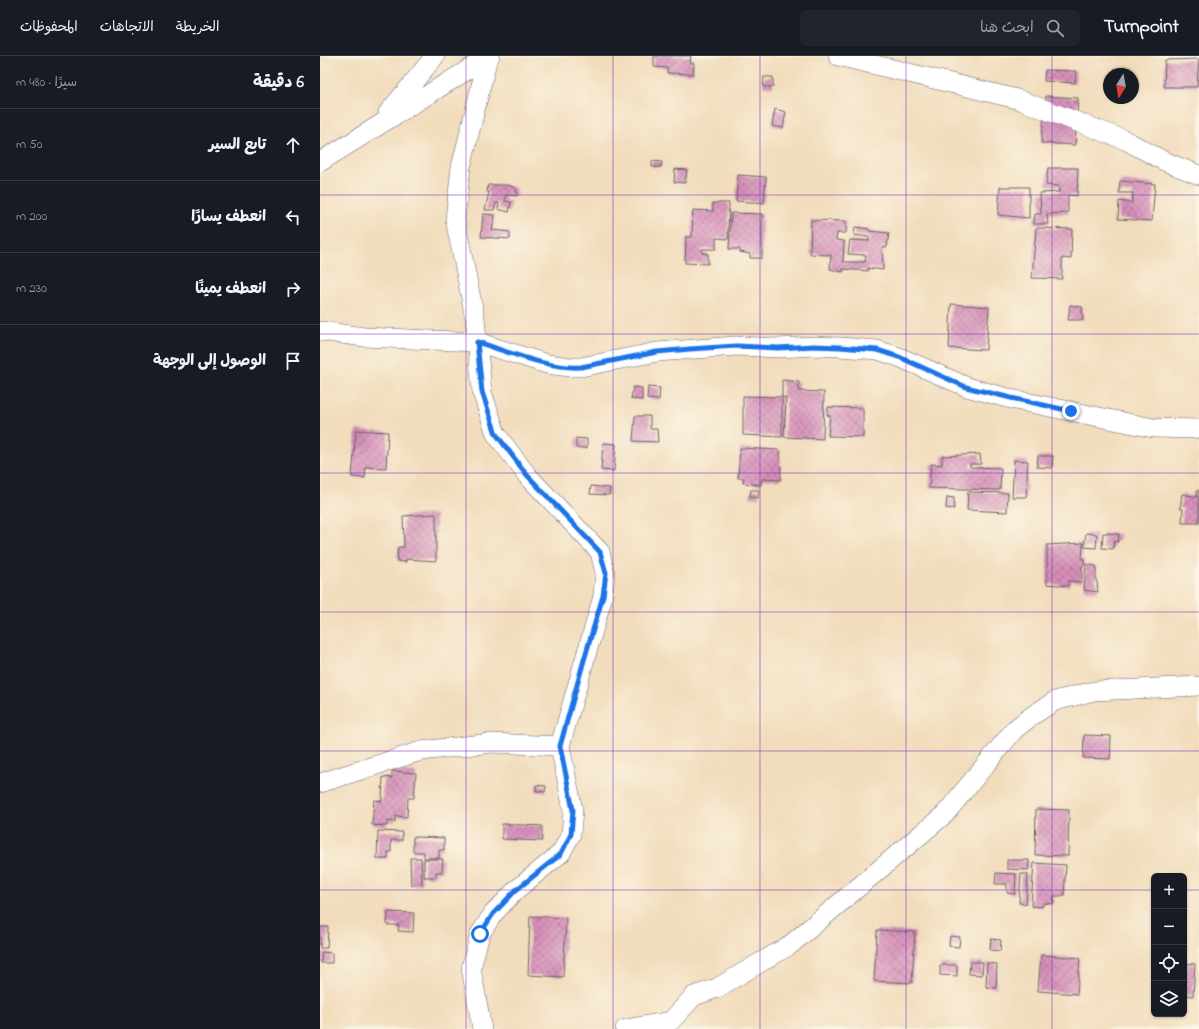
<!DOCTYPE html>
<html lang="ar">
<meta charset="utf-8">
<style>
body{margin:0;font-family:"Indie Flower","Playpen Sans Arabic",sans-serif;background:#20242c;color:#f1f3f6;direction:rtl}
.controls{position:absolute;right:12px;bottom:12px;display:grid;overflow:hidden;border-radius:6px;box-shadow:0 1px 3px #0004}
.controls button{width:36px;height:36px;display:grid;place-items:center;padding:0;border:0;border-bottom:1px solid #363941;background:#171b24;color:#f1f3f6;font:20px sans-serif}
.compass{position:absolute;left:783px;top:12px;width:36px;height:36px;border-radius:50%;background:#171b24;box-shadow:0 1px 3px #0004;rotate:191deg}
.stop{position:absolute;width:12px;height:12px;margin:-9px;border:3px solid #1a73e8;border-radius:50%;background:#fff}
.stop.end{background:#1a73e8;border-color:#fff;box-shadow:0 1px 4px #0008}
.list{margin:0;padding:0;list-style:none}
h2{display:flex;justify-content:space-between;align-items:center;height:52px;margin:0;padding:0 16px;font-size:17px}
h2 small{font-size:13px;font-weight:400;color:#9ea1a6}
.list li{display:grid;grid-template-columns:26px 1fr auto;gap:12px;align-items:center;box-sizing:border-box;height:72px;padding:0 16px;border-top:1px solid #363941}
.list b{display:block;font-size:15px;white-space:nowrap}
.list em{font-size:13px;font-style:normal;color:#9ea1a6}
.icon{flex:none;width:22px;height:22px;fill:none;stroke:currentColor;stroke-width:2;stroke-linecap:round;stroke-linejoin:round}
.map{position:relative;flex:none;width:879px;height:973px;overflow:hidden;direction:ltr}
header{display:flex;align-items:center;gap:24px;box-sizing:border-box;height:56px;padding:0 20px;background:#171b24;border-bottom:1px solid #363941}
header strong{font-size:19px}
nav{display:flex;gap:22px;margin-inline-start:auto;font-size:14px}
.search{width:280px;height:36px;background:#20242c;display:flex;align-items:center;gap:10px;box-sizing:border-box;padding:0 14px;border-radius:6px;color:#9ea1a6;font-size:15px}
main{display:flex}
aside{flex:1;background:#171b24}
.map>svg:first-child{display:block}
.building{fill:url(#building-cross-hatch)}
.lines{fill:none;stroke-linecap:round;stroke-linejoin:round}
.minor-casing{stroke:#6a6368;stroke-width:20}
.minor{stroke:#fff;stroke-width:19}
.route{stroke:#1a73e8;stroke-width:5}
.grid{fill:none;stroke:#7b2cbf;stroke-width:1;stroke-opacity:0.55}
</style>
<header>
<strong>Turnpoint</strong>
<div class="search"><svg class="icon" aria-label="search" viewBox="0 0 24 24"><circle cx="10" cy="10" r="6"/><path d="M15 15l6 6"/></svg>ابحث هنا</div>
<nav><a>الخريطة</a><a>الاتجاهات</a><a>المحفوظات</a></nav>
</header>
<main>
<div class="map">
<svg width="879" height="973" viewBox="0 0 879 973">
<defs>
<pattern id="building-cross-hatch" width="8" height="8" patternUnits="userSpaceOnUse"><rect width="8" height="8" fill="#d78fba"/><path d="M0 0l8 8M0 8l8-8" fill="none" stroke="#ae7498"/></pattern>
</defs>
<rect width="100%" height="100%" fill="#fcf5e5"/>
<filter id="ink" filterUnits="userSpaceOnUse"><feTurbulence type="fractalNoise" baseFrequency=".025" numOctaves="2"/><feDisplacementMap in="SourceGraphic" scale="8" xChannelSelector="R" yChannelSelector="G"/><feConvolveMatrix kernelMatrix="1 2 1 2 8 2 1 2 1" color-interpolation-filters="sRGB"/></filter>
<filter id="wash" filterUnits="userSpaceOnUse"><feTurbulence type="fractalNoise" baseFrequency=".012" numOctaves="4" result="noise"/><feDisplacementMap in="SourceGraphic" scale="16" xChannelSelector="R" yChannelSelector="G"/><feGaussianBlur stdDeviation="0.9" result="paint"/><feColorMatrix in="noise" values="0 0 0 0 0 0 0 0 0 0 0 0 0 0 0 0 0 1.4 0 .05"/><feComposite in="paint" operator="in"/></filter>
<g filter="url(#wash)">
<rect width="100%" height="100%" fill="#f1dcbb"/>
<g id="blocks">
<!-- building -->
<path class="building" d="M334 0H371L370 7H374L373 18 347 17V12L334 11Z
M879 3 877 31H844L845 4Z
M725 14 756 15 755 27 724 25Z
M444 21H453V31H443Z
M726 40 758 42 755 89 721 87Z
M455 53 466 56 463 72 452 70Z
M332 105 342 106 341 111H332Z
M728 112H758L757 140 748 139V157L727 158 728 168H714L715 158H721L720 137 739 136V130L726 129Z
M355 113 367 114 365 127 354 126Z
M418 119 446 121 444 147 416 145Z
M800 125 835 128 832 165 798 163 799 145 812 147 813 137H799Z
M168 129H187L196 132 197 140 186 139 185 145 191 146 189 156 178 153 179 147H176L174 154H165L169 136H167Z
M680 131H709V162L678 159Z
M393 147H409L408 183 396 182V193H382V197L388 198V208L365 207 366 181H372L373 154 393 155Z
M411 157 442 158V202H430V198L420 196V193H409Z
M163 158 175 159 172 174 190 176V183L161 181Z
M491 164 526 165V177H517L516 184 524 185 523 206H545L546 199 528 198 530 184 549 185V181L534 179 535 171 549 173V175L569 177 567 191H562L563 214 548 212V215L523 213V216L510 213 511 199 490 198Z
M716 172 752 173 751 203 742 202V223L712 222Z
M631 248 669 251 666 294 629 292Z
M750 249 762 251 763 264H748Z
M462 324 479 326V335L504 336 503 383 464 381 466 342 462 341Z
M313 331 322 332V344L311 343Z
M328 331 340 332 339 344 327 343Z
M423 340 462 341V381L423 379Z
M508 351 543 352V381L508 380 510 360 507 359Z
M315 360H330V373H337L338 386 313 385Z
M36 374 68 376 66 412 46 411 45 422 32 421Z
M256 382 267 383V392H256Z
M283 387 296 388 294 415 281 414Z
M420 392 460 394 461 424 442 423 441 429 423 427 424 422H418Z
M660 398 661 408H650V411L681 412 680 434 609 432 611 408 622 409V400Z
M718 400H733L732 412 717 411Z
M694 404 708 405 706 441H692Z
M271 430 290 432 289 439 270 438Z
M431 434H439L438 442 430 441Z
M877 434 879 435V467H862L863 453 860 452 862 438 877 441Z
M648 436 688 437 687 456 647 454Z
M627 441 634 442V453L626 452Z
M116 458V505L86 503V506L77 505 78 491H84L83 460Z
M766 477 777 478 776 492 764 491Z
M783 477 799 478 798 486 794 485 793 493 782 492Z
M763 487 762 503H764V510H762V526L749 525V530L727 528V489Z
M766 508 776 510V525L777 526 778 536 764 534Z
M764 679 791 680 790 703 763 702Z
M72 715 96 717 94 742H88L87 761 76 760 75 766 67 765V770L52 769 54 744 62 745 63 721 72 722Z
M216 729 226 730 225 736 216 735Z
M716 753 749 754 748 800 715 799Z
M182 768 222 770V785L182 783Z
M58 775 82 776V784H71V796H68V803H57Z
M93 781 124 782V794H119V802H104V796H93Z
M90 802H101L102 828 91 829Z
M104 803H123L122 816H116V821H104Z
M687 804H709L708 814 687 813Z
M714 807 746 809 744 840H734L733 848 724 847 722 851 711 850Z
M676 817 696 818 695 838 687 837V828H675Z
M701 818H708L706 848 699 847Z
M68 856 94 857 93 876 78 875 79 869H67Z
M210 860 246 862 243 921 208 919Z
M0 871H8L7 892H0Z
M557 874 595 876 592 927 554 925Z
M630 880 640 881 639 891 629 890Z
M671 883 681 884 680 895 670 894Z
M2 896 12 897V907H1Z
M721 899 760 902 757 938 718 935Z
M650 906H663L662 919 649 918Z
M667 907 677 908 676 932 666 931Z
M864 907 875 908 873 940 864 939Z
M620 909H637V920L620 919Z"/>
</g>
</g>
<g filter="url(#ink)">
<use href="#blocks" fill-opacity="0" stroke="#6a6368" stroke-width="1"/>
<g class="lines">
<!-- minor casing -->
<g class="minor-casing">
<path id="minor" d="M518 0 697 43 805 84 844 105 879 119
M68 57 115 0
M0 106 170 0
M0 275 44 281 157 286 227 308 250 311H261L337 296 416 290 458 292 494 290 520 291 557 294 579 301 647 331 691 343 833 372 879 373
M0 727 101 695 171 687 240 690
M162 973 151 912 160 878 173 858 196 834 241 797 251 778 253 754 240 690 283 540 285 517 280 496 207 419 176 378 162 336 155 262 135 163 141 111 168 1
M305 973 351 965 374 940 397 932 470 889 625 758 695 673 713 659 735 645 774 635 879 630"/>
</g>
<!-- minor -->
<use href="#minor" class="minor"/>
</g>
</g>
<g class="lines" filter="url(#ink)">
<!-- route -->
<path class="route" d="M160 878 173 858 196 834 241 798 251 778 253 754 240 690 264 604 283 540 286 517 280 496 207 419 176 378 162 336 157 286C189 296 228 313 261 311L337 296 370 293 416 290 458 292 494 290 520 291 557 294 579 301 646 331 691 342 751 355"/>
</g>
<!-- grid -->
<path class="grid" d="M146 0V973M293 0V973M440 0V973M586 0V973M732 0V973M0 139H879M0 278H879M0 417H879M0 556H879M0 695H879M0 834H834M864 834H879"/>
</svg>
<div class="controls">
<button>+</button>
<button>−</button>
<button><svg class="icon" aria-label="locate" viewBox="0 0 24 24"><circle cx="12" cy="12" r="6"/><path d="M12 2v4M12 18v4M2 12h4M18 12h4"/></svg></button>
<button><svg class="icon" aria-label="layers" viewBox="0 0 24 24"><path d="M12 4l9 5-9 5-9-5zM3 14l9 5 9-5"/></svg></button>
</div>
<svg class="compass" viewBox="-18 -18 36 36"><path d="M0-13l5 13h-10z" fill="#e53935"/><path d="M0 13l5-13h-10z" fill="#9ea1a6"/></svg>
<div class="stop" style="left:160px;top:878px"></div>
<div class="stop end" style="left:751px;top:355px"></div>
</div>
<aside>
<h2>6 دقيقة<small>سيرًا · 480 m</small></h2>
<ul class="list">
<li><svg class="icon" aria-label="ahead" viewBox="0 0 24 24"><path d="M12 20V5M6 11l6-6 6 6"/></svg><div><b>تابع السير</b></div><em>50 m</em></li>
<li><svg class="icon" aria-label="left" viewBox="0 0 24 24"><path d="M17 20v-9H6M10 6l-5 5 5 5"/></svg><div><b>انعطف يسارًا</b></div><em>200 m</em></li>
<li><svg class="icon" aria-label="right" viewBox="0 0 24 24"><path d="M7 20v-9h11M14 6l5 5-5 5"/></svg><div><b>انعطف يمينًا</b></div><em>230 m</em></li>
<li><svg class="icon" aria-label="arrive" viewBox="0 0 24 24"><path d="M6 21V4h12l-3 4 3 4H6"/></svg><div><b>الوصول إلى الوجهة</b></div></li>
</ul>
</aside>
</main>
